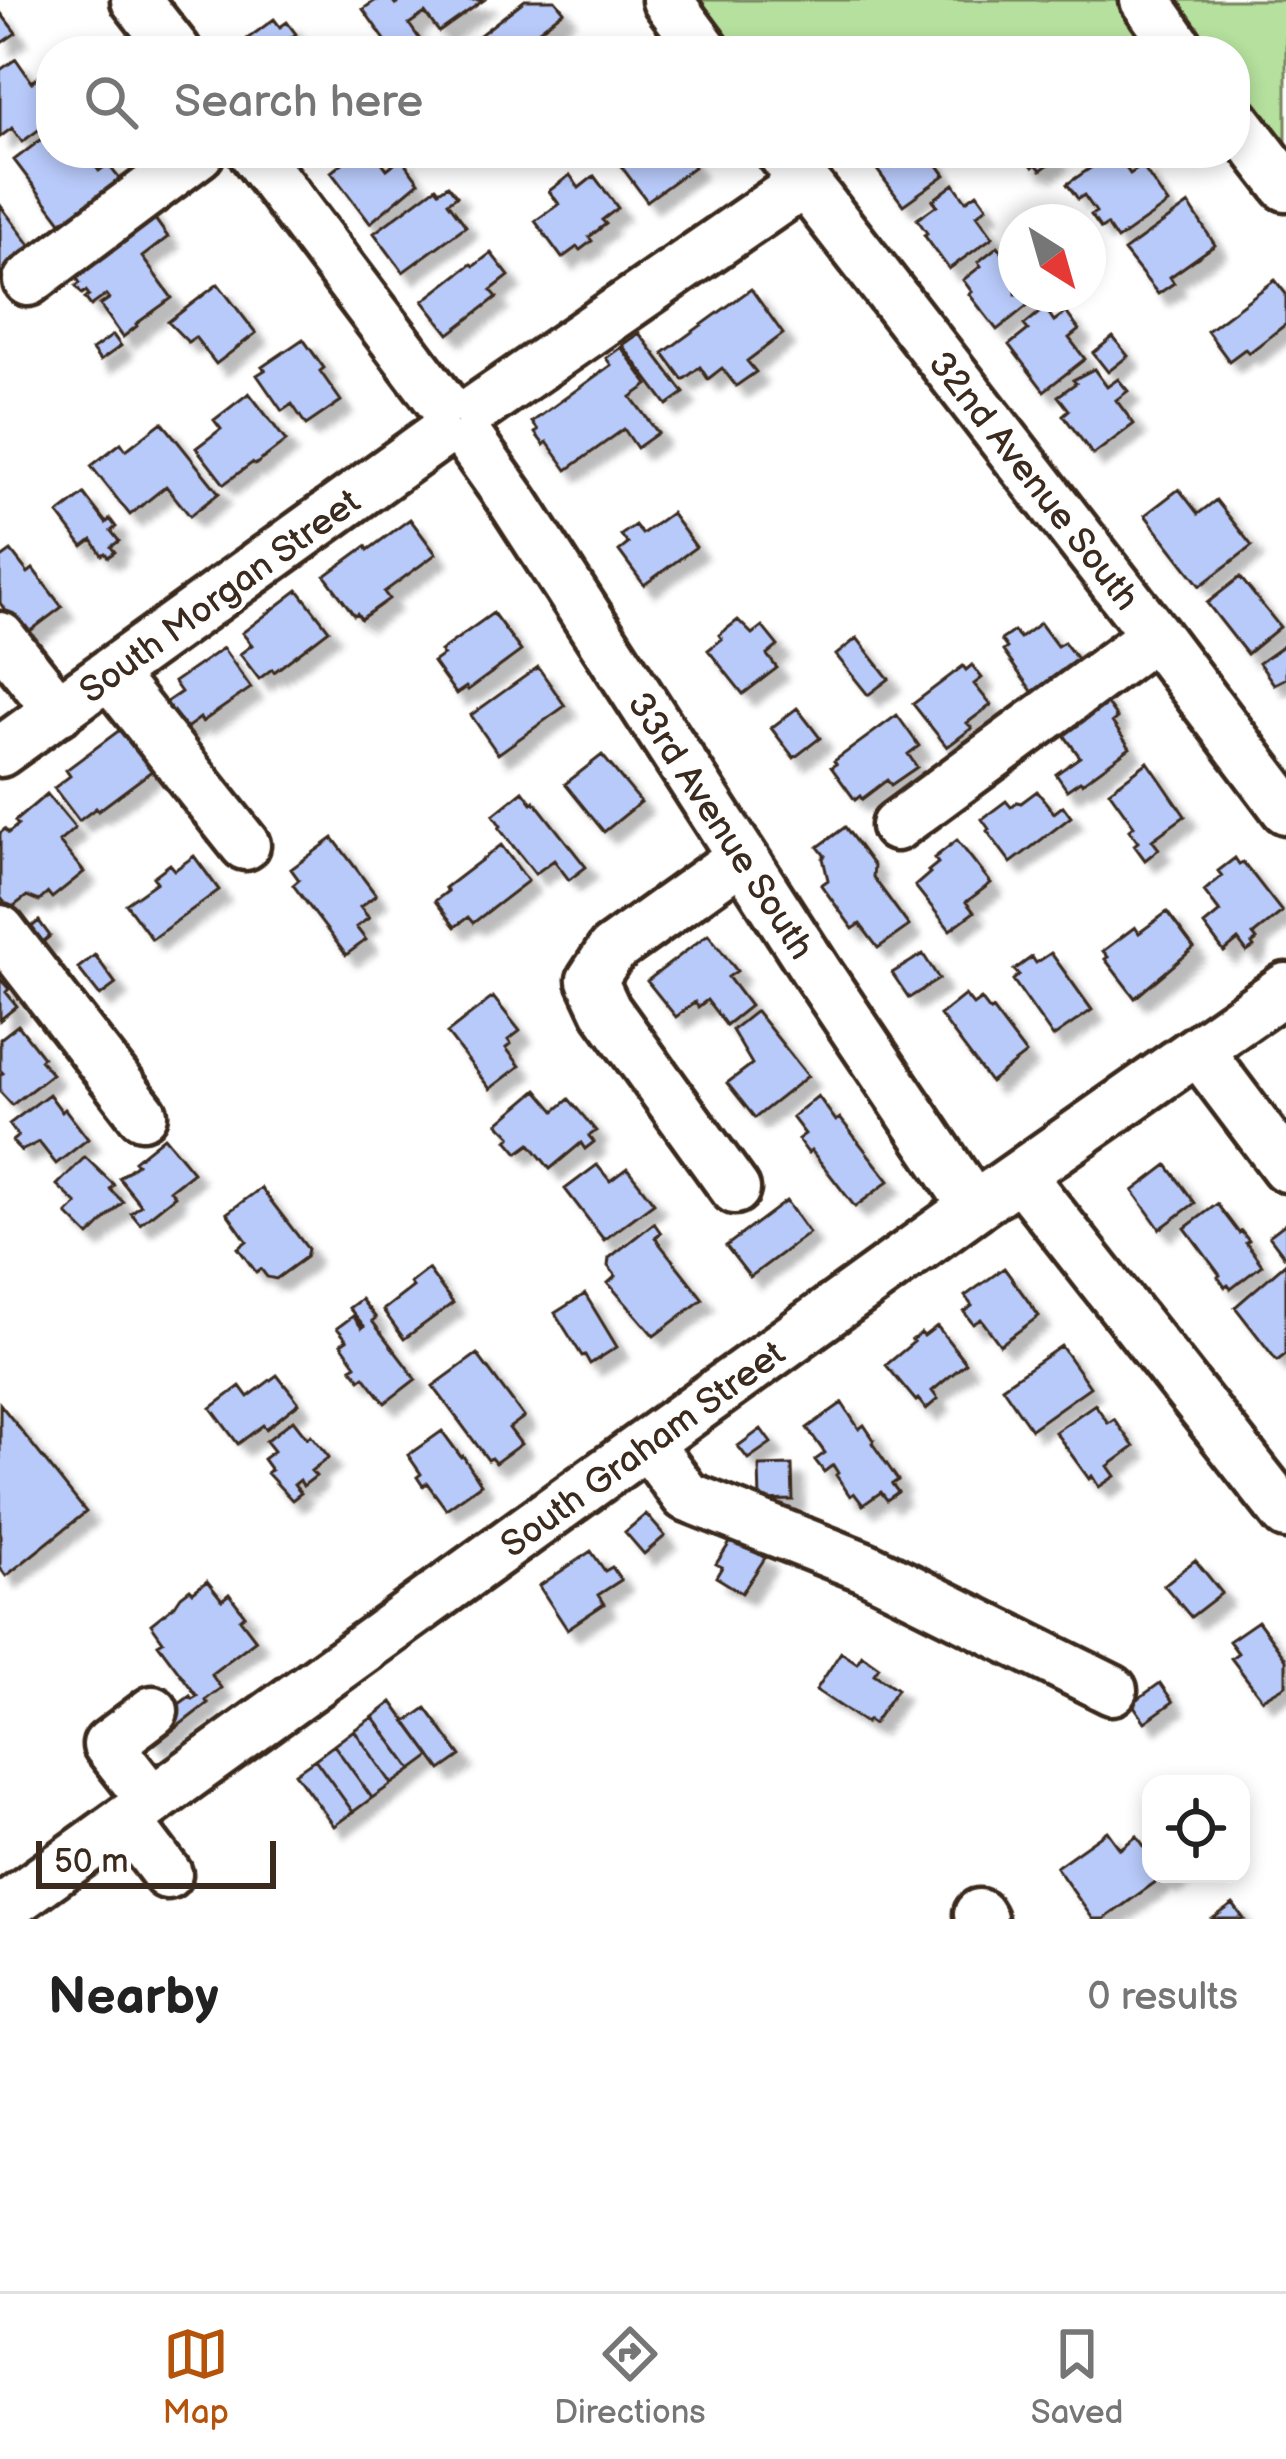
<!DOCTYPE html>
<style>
body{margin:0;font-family:"Balsamiq Sans",sans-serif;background:#f6f6f6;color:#222}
.controls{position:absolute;right:36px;bottom:36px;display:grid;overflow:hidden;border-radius:24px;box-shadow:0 6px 18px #0003}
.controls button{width:108px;height:108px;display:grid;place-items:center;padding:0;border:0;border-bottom:3px solid #e0e0e0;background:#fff;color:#222;font:60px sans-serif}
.compass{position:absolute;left:998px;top:204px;width:108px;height:108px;border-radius:50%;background:#fff;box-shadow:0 6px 18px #0003;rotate:143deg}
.scale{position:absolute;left:36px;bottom:30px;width:240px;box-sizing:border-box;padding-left:12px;border:6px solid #3b2a1e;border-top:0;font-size:33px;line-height:42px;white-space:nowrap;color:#3b2a1e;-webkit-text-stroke:9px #fff;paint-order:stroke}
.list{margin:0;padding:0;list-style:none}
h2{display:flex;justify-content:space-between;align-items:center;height:156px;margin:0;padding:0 48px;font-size:51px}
h2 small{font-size:39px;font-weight:400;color:#767676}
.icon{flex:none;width:66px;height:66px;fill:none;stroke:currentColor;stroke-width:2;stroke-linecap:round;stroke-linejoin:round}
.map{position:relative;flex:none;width:1286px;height:1919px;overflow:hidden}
.search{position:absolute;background:#fff;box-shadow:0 6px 18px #0003;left:36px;right:36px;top:36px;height:132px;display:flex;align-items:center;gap:30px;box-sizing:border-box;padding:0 42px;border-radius:48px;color:#767676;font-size:45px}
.sheet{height:372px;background:#fff}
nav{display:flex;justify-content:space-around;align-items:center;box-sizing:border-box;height:168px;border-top:3px solid #e0e0e0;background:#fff;font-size:33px;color:#767676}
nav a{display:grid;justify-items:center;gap:6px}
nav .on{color:#b45309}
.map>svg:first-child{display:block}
.green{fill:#b5e09d;stroke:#78855e;stroke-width:3}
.building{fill:#b8cafa;stroke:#3b2a1e;stroke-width:3;filter:url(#shadow)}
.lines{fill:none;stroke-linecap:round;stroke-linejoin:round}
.minor-casing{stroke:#3b2a1e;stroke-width:57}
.minor{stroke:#fff;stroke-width:48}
.labels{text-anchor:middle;stroke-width:9;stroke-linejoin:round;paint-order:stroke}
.street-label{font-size:36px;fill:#3b2a1e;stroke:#fff}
</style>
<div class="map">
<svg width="1286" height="1919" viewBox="0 0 1286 1919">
<defs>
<filter id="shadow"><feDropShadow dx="11" dy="11" stdDeviation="3" flood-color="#0004"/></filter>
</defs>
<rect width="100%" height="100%" fill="#fff"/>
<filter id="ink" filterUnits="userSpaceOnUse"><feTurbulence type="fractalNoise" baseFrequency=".00833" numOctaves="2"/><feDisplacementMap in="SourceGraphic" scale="24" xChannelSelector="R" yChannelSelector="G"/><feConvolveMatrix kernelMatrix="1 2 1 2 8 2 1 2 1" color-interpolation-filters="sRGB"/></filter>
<g filter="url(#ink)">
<!-- green -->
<path class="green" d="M689 0H1123L1161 51H971L965 43 954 51H727Z
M1162 0H1286V162L1235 97V51H1199Z"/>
<!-- building -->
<path class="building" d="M376 0H392L396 5 402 0H484L439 32 425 13 409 24 428 51H393L363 9Z
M525 0H555L564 11 526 40 535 51H481L476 38Z
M0 12 16 33 0 44Z
M274 19 280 27 287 22 296 34 288 40 297 51H244L239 45Z
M16 59 32 82 43 73 51 85V121L22 142 12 128 0 137V70Z
M51 132V153H85L99 171 108 164 125 186 67 230 14 160Z
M355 153H375L387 169 401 158 419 182 370 223 331 172Z
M639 153 642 157 647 153H684L694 167 647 201 612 154Z
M873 153H929L945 175 903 205 875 167 880 163Z
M1023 153H1052L1056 159 1041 170 1036 164 1033 167Z
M1110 153H1116L1130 174 1142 166 1168 204 1117 240 1107 225 1101 229 1091 215 1096 212 1084 195 1078 199 1067 184 1099 162 1097 159Z
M570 175 579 188 594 176 618 208 602 220 606 224 589 237 592 241 580 250 577 247 562 258 535 221 559 204 549 191Z
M954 184 966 201 977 193 987 207 977 215 993 237 949 269 924 235 927 233 917 219 937 205 933 200Z
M448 185 457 196 448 202 466 226 403 272 374 233 436 187 439 191Z
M1189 204 1215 245 1170 277 1174 283 1158 294 1124 251Z
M0 205 36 253 0 280Z
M147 208 168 237 142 257 172 298 136 324 137 326 123 337 100 305 109 299 106 295 91 306 85 298 89 295 86 291 82 294 76 286 80 283 72 271Z
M998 246 1012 264 1016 260V294H1035L1038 297 997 330 969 294 972 292 963 280 981 266 978 262Z
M491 253 509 276 491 290 497 297 449 334 423 301 471 264 474 266Z
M1275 280 1286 294V324L1249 353 1245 349 1229 361 1207 331Z
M218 284 256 333 216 364 195 337 188 342 168 322Z
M751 289 783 334 747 361 756 372 736 386 722 368 708 379 700 367 683 380 663 353Z
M1045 308 1054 321 1066 312 1079 330 1069 338 1085 359 1044 391 1009 345 1028 330 1024 325Z
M639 333 684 393 667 405 622 345Z
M113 335 121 346 100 361 92 350Z
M1113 337 1128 356 1108 372 1093 353Z
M303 339 324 368 320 371 341 401 306 425 292 404 282 411 257 375 265 370 262 367Z
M621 347 648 385 631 397 658 433 637 448 624 429 567 470 547 442 544 445 535 433 538 430 532 422 611 365 606 358Z
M1094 369 1107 387 1118 379 1128 391 1116 400 1134 424 1093 455 1063 415 1069 410 1058 396 1076 383 1073 380Z
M249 393 286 441 255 465 252 463 224 484 196 448 221 429 214 420Z
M162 422 219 493 190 516 166 486 130 515 91 466 121 443 126 450Z
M1179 489 1198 514 1216 500 1252 546 1200 586 1145 515Z
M84 494 106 523 110 519 116 527 111 531 119 541 111 547 115 552 108 557 105 553 102 555 92 540 83 547 58 514Z
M671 513 696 547 644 585 619 551 628 544 621 535 635 525 642 534Z
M410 519 436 554 384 592 389 599 361 619 357 613 354 615 325 576 366 546 368 550Z
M11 551 28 573 33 569 62 607 25 635 2 618 8 614 0 603V559Z
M1240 577 1280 627 1247 654 1207 603Z
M298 590 329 630 274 672 272 669 259 679 240 654 252 645 242 633Z
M493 613 521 651 468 690 466 687 456 694 433 662 443 655 440 651Z
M738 620 752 634 762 626 778 646 767 655 777 668 743 694 708 650 722 639 719 635Z
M1040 623 1057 646 1064 642 1084 668 1039 701 1003 651 1007 648 1001 640 1014 631 1020 638Z
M857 638 889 679 868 695 836 655Z
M1286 644V678L1274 684 1259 663Z
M223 648 251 688 202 722 200 718 181 732 162 705 181 692 174 682Z
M972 665 982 678 974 684 991 705 967 723 972 728 947 747 913 704 963 666 966 670Z
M538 667 565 706 498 754 471 715Z
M1099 693 1117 718 1112 722 1130 748 1082 783 1080 781 1067 790 1056 774 1080 757 1056 724Z
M797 708 820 738 794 758 771 728Z
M897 715 919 746 908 754 917 767 891 785 887 780 862 799 860 796 855 800 831 767 836 764 834 761Z
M125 726 157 767 98 811 96 808 79 821 54 788 70 776 66 770Z
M602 755 641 802 604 832 565 784Z
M1148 762 1185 816 1152 840 1159 849 1145 860 1134 845 1138 842 1129 830 1134 826 1109 791Z
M523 791 532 803 534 801 586 867 569 880 554 860 535 874 499 828 501 826 493 815Z
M1037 791 1054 813 1063 806 1071 817 1011 863 987 831 989 829 982 819 1006 801 1011 807 1017 802 1021 803Z
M47 794 75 828 59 842 84 872 52 898 48 893 39 901 27 896 10 909 0 897V833L5 829 8 833 18 825 15 821Z
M845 827 874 866 873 877 909 926 878 948 860 924 853 929 821 885 828 880 823 858 825 856 818 847Z
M333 838 376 895 360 907 369 918 356 927 366 940 346 955 293 885 299 880 291 869Z
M957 840 991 883 966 902 974 912 950 930 915 886 930 873 928 871 938 863 934 858Z
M501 845 528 881 473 923 468 917 455 927 435 901 448 891 445 888Z
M194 856 219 890 152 939 126 904 157 882 153 877 170 864 175 870Z
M1235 858 1239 864 1243 862 1282 912 1253 935 1257 940 1252 944 1254 947 1247 952 1238 940 1224 952 1204 925 1220 912 1204 891 1222 876 1218 871Z
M1167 912 1194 948 1135 998 1105 959 1108 957 1103 951 1135 927 1139 933Z
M39 921 50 936 31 952 19 937Z
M708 934 737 971 728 977 750 1006 726 1025 707 1000 698 1007 695 1002 676 1017 647 981Z
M1051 953 1092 1010 1053 1037 1013 980 1019 975 1014 970 1032 957 1036 963Z
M923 954 939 979 909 998 892 973Z
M95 955 116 984 100 996 78 968Z
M0 979 9 989 6 992 17 1006 0 1020Z
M965 995 973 1005 981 999 990 1011 992 1009 1026 1054 990 1082 940 1015Z
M493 997 520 1031 508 1040 511 1044 506 1048 520 1066 490 1089 447 1033Z
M756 1011 808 1076 755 1118 727 1083 752 1064 732 1030Z
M18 1025 43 1057 40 1060 52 1074 12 1105 0 1092V1075L3 1073 0 1070V1039Z
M537 1090 555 1111 569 1099 596 1131 589 1136 594 1142 585 1149 581 1143 550 1169 530 1144 518 1153 507 1140 511 1136 498 1123Z
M49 1094 62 1112 65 1109 88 1139 56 1164 39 1142 21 1151 12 1141 18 1136 9 1124Z
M818 1096 836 1121 840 1118 889 1181 855 1207 811 1150 808 1153 798 1139 805 1134 792 1117Z
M164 1137 193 1172 170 1190 175 1196 140 1224 131 1213 141 1205 119 1178 137 1164 134 1161Z
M85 1157 114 1185 110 1189 123 1202 89 1236 67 1214 77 1204 57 1185Z
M597 1165 610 1181 627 1168 654 1203 604 1240 565 1189Z
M1167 1165 1195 1203 1160 1229 1133 1191Z
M261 1188 308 1249 306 1257 276 1279 267 1277 261 1269 256 1272 238 1248 247 1241 227 1213Z
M786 1201 809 1233 750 1277 726 1246Z
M1217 1204 1239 1233 1241 1231 1249 1241 1246 1243 1262 1265 1231 1289 1228 1285 1225 1287 1218 1277 1220 1275 1185 1228Z
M654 1223 661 1233 655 1238 703 1299 654 1336 608 1283 616 1276 608 1266 609 1258Z
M1286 1223V1254L1284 1256 1269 1236Z
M1286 1263V1354L1277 1361 1235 1307Z
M1004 1268 1039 1316 1000 1345 981 1319 973 1324 964 1312 972 1306 965 1296Z
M428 1269 453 1303 404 1339 383 1310 413 1287 410 1283Z
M585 1294 617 1347 590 1364 585 1355 582 1356 555 1313Z
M361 1299 376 1318 372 1321 416 1379 385 1403 364 1376 360 1379 351 1368 356 1365 341 1344 347 1340 337 1328 353 1316 362 1328 364 1326 349 1308Z
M937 1326 966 1363 932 1391 938 1399 926 1409 918 1399 916 1401 886 1365 914 1342 912 1340 921 1333 924 1336Z
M1061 1346 1090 1387 1031 1429 1002 1387Z
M477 1354 524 1417 509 1428 521 1444 495 1463 491 1458 488 1460 433 1386Z
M277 1375 299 1403 266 1429 263 1425 238 1444 211 1408 240 1386 248 1397Z
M842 1403 859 1429 864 1425 874 1440 872 1443 898 1480 892 1484 898 1492 887 1500 881 1492 863 1505 854 1493 850 1496 836 1475 838 1473 833 1465 824 1472 815 1460 825 1453 807 1428Z
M0 1404 86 1512 6 1576 0 1568Z
M1095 1404 1108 1423 1114 1419 1134 1447 1108 1466 1115 1476 1099 1487 1092 1476 1089 1479 1055 1432Z
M293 1420 307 1438 311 1435 329 1457 311 1471 316 1476 303 1486 300 1480 294 1485 301 1493 292 1500 267 1473 271 1470 263 1459 274 1451 266 1441Z
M761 1429 771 1443 748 1459 738 1446Z
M442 1431 461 1457 463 1456 481 1484 446 1509 427 1483 423 1486 417 1477 421 1474 408 1455Z
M792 1465 793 1500 760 1501 759 1466Z
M646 1514 665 1536 644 1554 625 1532Z
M733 1538 765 1558 742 1593 716 1577 722 1567 716 1564Z
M591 1551 605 1571 612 1567 621 1580 598 1595 604 1604 567 1629 539 1586Z
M1195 1560 1222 1593 1191 1617 1164 1585Z
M207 1581 222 1600 229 1594 245 1615 240 1619 256 1640 211 1674 221 1688 205 1700 208 1703 155 1744 146 1732 149 1726 190 1696 192 1699 197 1696 158 1644 163 1641 151 1624 175 1605 181 1596 190 1589 193 1592Z
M1258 1621 1286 1659V1685L1262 1699 1231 1658 1238 1653 1229 1641Z
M841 1652 857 1663 862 1655 879 1667 874 1674 897 1689 873 1724 868 1720 866 1723 816 1690Z
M1160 1683 1173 1702 1145 1722 1132 1703Z
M392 1702 431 1756 412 1770 373 1717Z
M426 1708 461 1756 441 1770 406 1722Z
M373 1717 412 1770 392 1784 354 1730Z
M354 1730 392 1784 372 1798 334 1745Z
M334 1745 372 1798 353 1812 315 1759Z
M315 1759 353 1812 334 1826 295 1773Z
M1107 1831 1120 1849 1137 1836 1148 1852 1151 1851V1874H1177L1167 1881 1164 1876 1104 1919H1093L1056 1867Z
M1233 1904 1244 1919H1212Z"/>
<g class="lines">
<!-- minor casing -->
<g class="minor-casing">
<path id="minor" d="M136 0 176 51
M667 0 705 51
M1145 0 1181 51
M1235 120 1286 186
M254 153 442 403
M782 153 1155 635 1286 809
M28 281 199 153
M477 409 805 182
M471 442 514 503 818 974 974 1207
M0 637 59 711
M109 674 245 845
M0 752 437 437
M896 826 1155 635
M0 930 142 1114
M1198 1050 1286 1167
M1020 1175 1286 1514
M735 1189 606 1010 592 980 611 951 742 857
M648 1444 686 1496 865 1567 1112 1690
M152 1801 108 1745 153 1711
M126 1820 167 1874
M0 1911 974 1207 1286 988
M979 1914 982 1919"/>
</g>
<!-- minor -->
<use href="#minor" class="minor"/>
</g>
</g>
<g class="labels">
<!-- street labels -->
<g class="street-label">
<text transform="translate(1035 480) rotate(52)" y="13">32nd Avenue South</text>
<text transform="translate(219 595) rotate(-36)" y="13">South Morgan Street</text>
<text transform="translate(722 825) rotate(57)" y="13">33rd Avenue South</text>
<text transform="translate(642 1448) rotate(-36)" y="13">South Graham Street</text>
</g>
</g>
</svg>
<div class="controls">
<button><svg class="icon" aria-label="locate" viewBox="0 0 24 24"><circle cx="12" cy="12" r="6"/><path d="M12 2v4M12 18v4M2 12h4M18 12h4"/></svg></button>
</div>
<svg class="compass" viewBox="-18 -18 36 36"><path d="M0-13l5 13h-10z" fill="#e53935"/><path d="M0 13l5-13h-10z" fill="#767676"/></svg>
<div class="scale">50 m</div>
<div class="search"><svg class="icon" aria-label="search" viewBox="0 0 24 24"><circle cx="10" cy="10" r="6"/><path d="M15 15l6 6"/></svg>Search here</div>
</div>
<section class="sheet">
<h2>Nearby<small>0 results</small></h2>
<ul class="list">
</ul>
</section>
<nav>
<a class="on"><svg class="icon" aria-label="map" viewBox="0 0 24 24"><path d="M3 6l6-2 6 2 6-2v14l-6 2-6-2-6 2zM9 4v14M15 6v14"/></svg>Map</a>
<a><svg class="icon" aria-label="directions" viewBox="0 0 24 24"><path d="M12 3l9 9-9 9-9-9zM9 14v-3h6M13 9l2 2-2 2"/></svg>Directions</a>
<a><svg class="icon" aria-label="saved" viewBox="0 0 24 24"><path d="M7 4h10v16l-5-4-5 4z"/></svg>Saved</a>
</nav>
